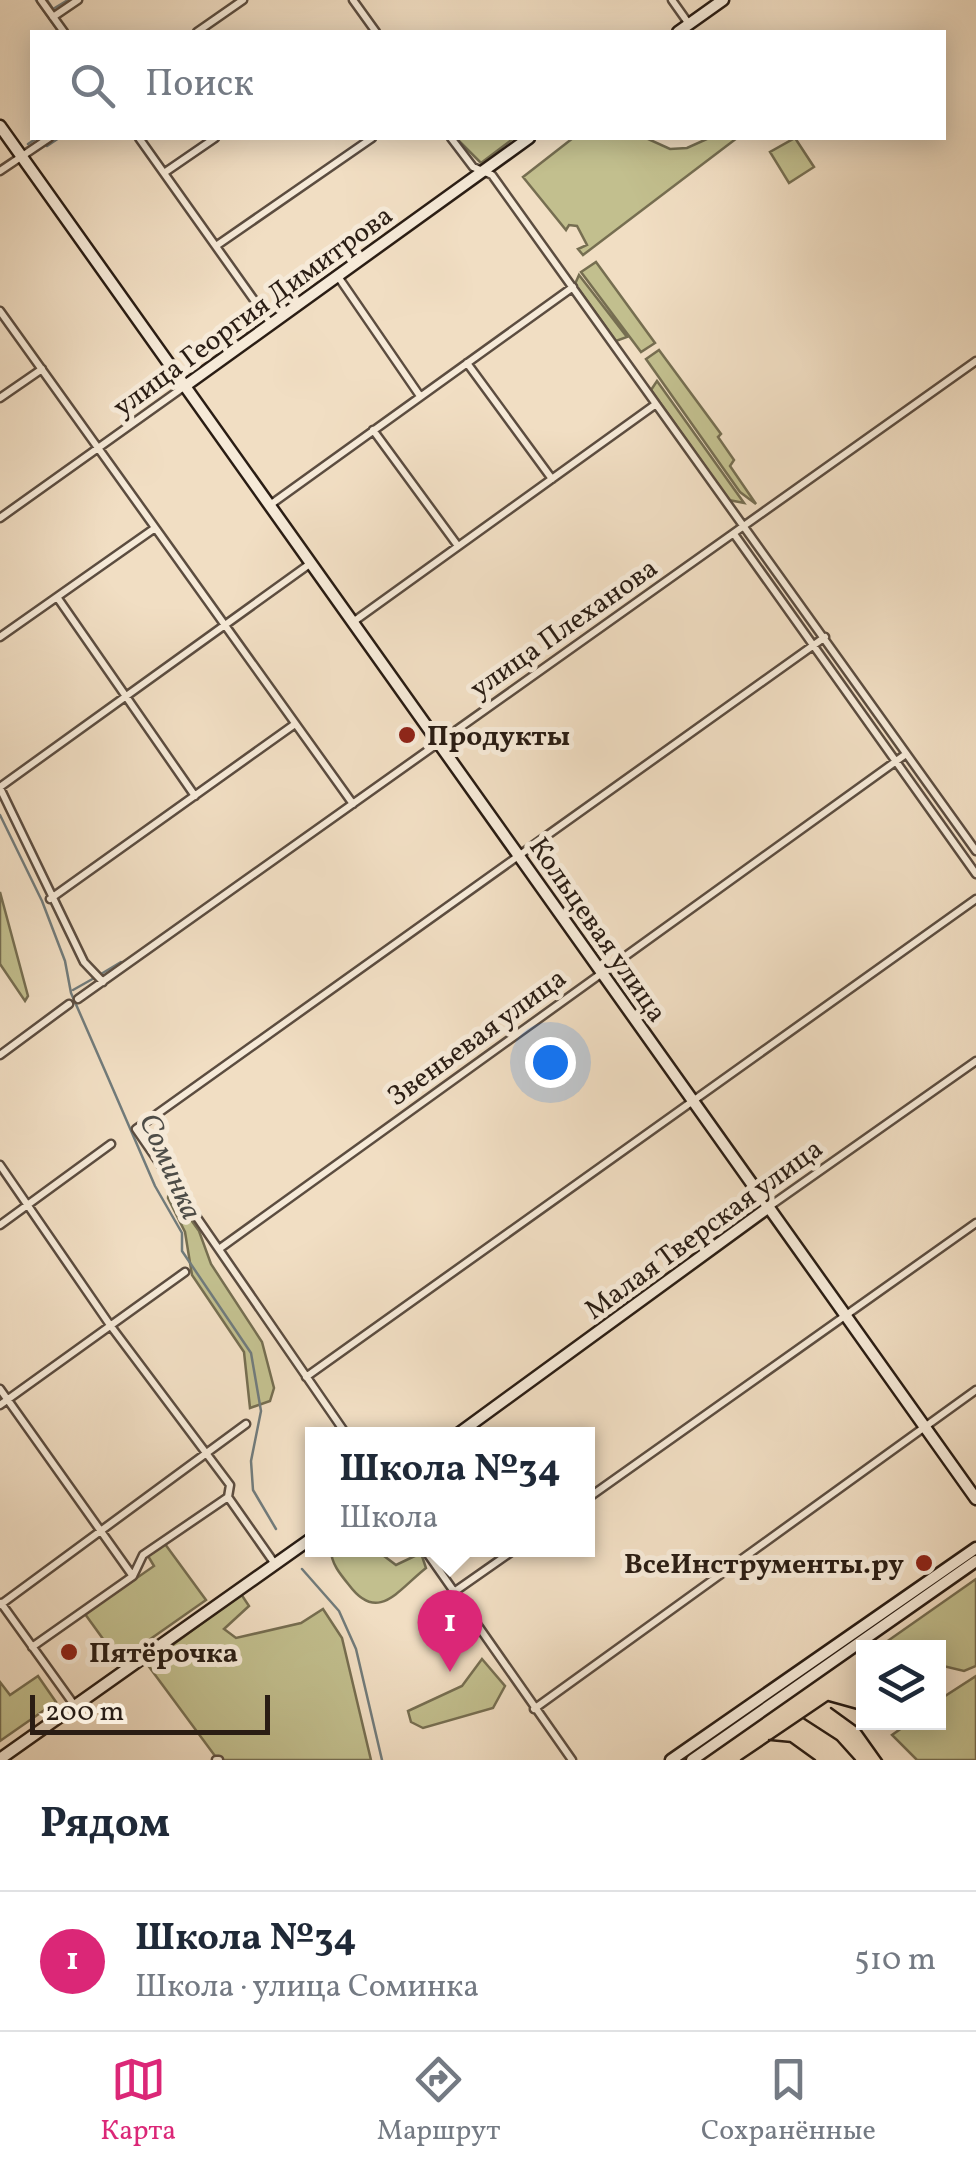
<!DOCTYPE html>
<html lang="ru">
<meta charset="utf-8">
<style>
body{margin:0;font-family:Vollkorn,serif;background:#f2f2f3;color:#1f2937}
.controls{position:absolute;right:30px;bottom:30px;display:grid;overflow:hidden;border-radius:0px;box-shadow:0 5px 25px #0003}
.controls button{width:90px;height:90px;display:grid;place-items:center;padding:0;border:0;border-bottom:2px solid #e0e1e3;background:#fff;color:#1f2937;font:50px sans-serif}
.scale{position:absolute;left:30px;bottom:25px;width:240px;box-sizing:border-box;padding-left:10px;border:5px solid #2a1d14;border-top:0;font-size:28px;line-height:35px;white-space:nowrap;color:#2a1d14;-webkit-text-stroke:8px #f6ead8;paint-order:stroke}
.you{position:absolute;left:550px;top:1062px;width:35px;height:35px;margin:-25px;border:8px solid #fff;border-radius:50%;background:#1a73e8;box-shadow:0 0 0 15px #1a73e833}
.badge{display:grid;place-items:center;width:65px;height:65px;border-radius:50%;background:#db2777;color:#fff;font-size:32px;font-weight:700}
.pin{position:absolute;translate:-50% -82px;filter:drop-shadow(0 2px 5px #0008)}
.pin::after{content:'';position:absolute;top:52px;width:35px;height:30px;background:inherit;clip-path:polygon(0 0,100% 0,50% 100%)}
.popup{position:absolute;left:305px;top:1427px;width:290px;height:130px;box-sizing:border-box;display:grid;place-content:center;border-radius:0px;background:#fff;filter:drop-shadow(0 2px 8px #0005);font-size:32px;white-space:nowrap;color:#747a83}
.popup b{font-size:38px;color:#1f2937}
.popup::after{content:'';position:absolute;left:50%;top:100%;margin-left:-20px;border:20px solid transparent;border-top-color:#fff}
.list{margin:0;padding:0;list-style:none}
h2{display:flex;justify-content:space-between;align-items:center;height:130px;margin:0;padding:0 40px;font-size:42px}
h2 small{font-size:32px;font-weight:400;color:#747a83}
.list li{display:grid;grid-template-columns:65px 1fr auto;gap:30px;align-items:center;box-sizing:border-box;height:140px;padding:0 40px;border-top:2px solid #e0e1e3}
.list b{display:block;font-size:38px;white-space:nowrap}
.list p{margin:0;font-size:32px;white-space:nowrap;color:#747a83}
.list em{font-size:32px;font-style:normal;color:#747a83}
.icon{flex:none;width:55px;height:55px;fill:none;stroke:currentColor;stroke-width:2;stroke-linecap:round;stroke-linejoin:round}
.map{position:relative;flex:none;width:976px;height:1760px;overflow:hidden}
.search{position:absolute;background:#fff;box-shadow:0 5px 25px #0003;left:30px;right:30px;top:30px;height:110px;display:flex;align-items:center;gap:25px;box-sizing:border-box;padding:0 35px;border-radius:0px;color:#747a83;font-size:38px}
.sheet{height:270px;background:#fff}
nav{display:flex;justify-content:space-around;align-items:center;box-sizing:border-box;height:140px;border-top:2px solid #e0e1e3;background:#fff;font-size:28px;color:#747a83}
nav a{display:grid;justify-items:center;gap:5px}
nav .on{color:#db2777}
.map>svg:first-child{display:block}
.green{fill:#c2bf8e;stroke:#766e51;stroke-width:2.5}
.lines{fill:none;stroke-linecap:round;stroke-linejoin:round}
.stream{stroke:#717b7b;stroke-width:2.5}
.street-casing{stroke:#5c4d40;stroke-width:11}
.secondary-casing{stroke:#2a1d14;stroke-width:15}
.street{stroke:#f6ead8;stroke-width:6}
.secondary{stroke:#f6ead8;stroke-width:10}
.tram{stroke:#2a1d14;stroke-width:2.5}
.poi-dot{fill:#8f2418;stroke:#f6ead8;stroke-width:4}
.labels{text-anchor:middle;stroke-width:10;stroke-linejoin:round;paint-order:stroke}
.street-label{font-size:28px;fill:#2a1d14;stroke:#f6ead8}
.poi-label{font-size:28px;font-weight:bold;fill:#2a1d14;stroke:#f6ead8;text-anchor:start}
.water-label{font-size:30px;font-style:italic;fill:#4d4c47;stroke:#f6ead8}
</style>
<div class="map">
<svg width="976" height="1760" viewBox="0 0 976 1760">
<rect width="100%" height="100%" fill="#f1dec3"/>
<filter id="stains"><feTurbulence type="fractalNoise" baseFrequency=".002" numOctaves="4"/><feColorMatrix values="0 0 0 0 .2 0 0 0 0 .09 0 0 0 0 .02 0 0 0 .5 -.17"/></filter>
<radialGradient id="worn" r=".72"><stop offset=".6" stop-color="#630" stop-opacity="0"/><stop offset="1" stop-color="#630" stop-opacity=".3"/></radialGradient>
<!-- green -->
<path class="green" d="M456 138H514L481 163Z
M573 138H646L670 149 687 148 709 138H737L583 255 578 249 587 245 577 226 569 225 566 230 523 177Z
M795 138 814 167 789 183 770 152Z
M596 262 655 343 641 352 581 272Z
M579 275 627 337 616 341 575 284Z
M659 350 721 434 718 437 734 460 730 466 756 504 740 492 646 359Z
M657 381 744 503 729 500 651 390Z
M0 892 28 996 25 1001 0 964Z
M169 1189 199 1231 211 1264 262 1342 274 1388 270 1401 250 1408 244 1352 192 1275 185 1232 168 1198Z
M165 1544 206 1600 119 1661 85 1614 154 1566 148 1556Z
M331 1550H376L396 1565 421 1553 426 1568C398 1590 378 1624 349 1585 340 1574 331 1563 331 1550Z
M976 1579V1666L964 1671 939 1665 938 1648 879 1647Z
M241 1594 249 1606 224 1629 236 1638 301 1623 323 1609 342 1638 371 1760H218L147 1664Z
M482 1659 505 1686 493 1708 423 1728 411 1722 408 1711 462 1686Z
M38 1676 56 1702 0 1741V1682L10 1695Z
M976 1676V1760H917L892 1735 909 1723 938 1722 939 1700Z"/>
<g class="lines">
<!-- stream -->
<path class="stream" d="M36 0 59 32
M47 0 53 9 68 0
M28 144 37 138
M47 146 59 138
M0 815 42 901 65 961 71 993 106 1073 155 1186 182 1233V1251L251 1353 261 1411 251 1461 253 1490 276 1529
M101 974 121 962
M73 990 96 977
M302 1569 339 1611 356 1649 382 1760"/>
<!-- street casing -->
<g class="street-casing">
<path id="street" d="M41 0 64 32
M353 0 376 32
M672 0 689 24
M53 17 78 0
M197 32 243 0
M139 138 271 324
M451 138 473 167 492 175 976 851
M0 171 49 138
M164 173 215 138
M216 246 372 138
M339 278 420 396
M0 311 353 804
M467 363 552 479
M0 398 42 369
M373 430 458 546
M270 505 573 287
M0 518 185 386
M734 534 976 874
M57 597 195 796
M353 622 656 404
M0 637 155 528
M0 787 311 563
M0 788 84 962 103 982
M50 899 295 724
M78 999 976 361
M0 1055 69 1004
M0 1165 110 1325 230 1485 228 1497 275 1564
M770 1206 976 1061
M0 1225 111 1144
M219 1249 906 754
M306 1377 976 899
M0 1389 132 1575
M0 1405 185 1272
M346 1434 136 1129 825 637
M588 1498 976 1223
M425 1550 572 1760
M454 1592 514 1550
M1 1603 75 1706
M0 1605 246 1424
M32 1647 133 1576 143 1555 228 1497
M534 1709 976 1390
M216 1760H219"/>
</g>
<!-- secondary casing -->
<g class="secondary-casing">
<path id="secondary" d="M678 32 723 0
M0 126 976 1499
M185 386 529 138
M458 1434 769 1207
M0 1759 312 1538
M671 1760 976 1548
M692 1760 976 1561"/>
</g>
<!-- street -->
<use href="#street" class="street"/>
<!-- secondary -->
<use href="#secondary" class="secondary"/>
<!-- tram -->
<path class="tram" d="M831 1708 860 1729 882 1760
M803 1718 837 1740 855 1760
M769 1740 790 1742 815 1760
M741 1760 828 1701 864 1711"/>
</g>
<!-- markers -->
<g class="poi-dot">
<circle cx="407" cy="735" r="10"/>
<circle cx="924" cy="1563" r="10"/>
<circle cx="69" cy="1652" r="10"/>
</g>
<g class="labels">
<!-- street labels -->
<g class="street-label">
<text transform="translate(252 310) rotate(-36)" y="10">улица Георгия Димитрова</text>
<text transform="translate(563 627) rotate(-35)" y="10">улица Плеханова</text>
<text transform="translate(599 929) rotate(55)" y="10">Кольцевая улица</text>
<text transform="translate(476 1036) rotate(-36)" y="10">Звеньевая улица</text>
<text transform="translate(703 1228) rotate(-36)" y="10">Малая Тверская улица</text>
</g>
<!-- poi labels -->
<g class="poi-label">
<text x="427" y="745">Продукты</text>
<text x="904" y="1573" text-anchor="end">ВсеИнструменты.ру</text>
<text x="89" y="1662">Пятёрочка</text>
</g>
<!-- water labels -->
<g class="water-label">
<text transform="translate(171 1166) rotate(66)" y="10">Соминка</text>
</g>
</g>
<rect width="100%" height="100%" filter="url(#stains)"/>
<rect width="100%" height="100%" fill="url(#worn)"/>
</svg>
<div class="controls">
<button><svg class="icon" aria-label="layers" viewBox="0 0 24 24"><path d="M12 4l9 5-9 5-9-5zM3 14l9 5 9-5"/></svg></button>
</div>
<div class="scale">200 m</div>
<div class="you"></div>
<div class="pin badge" style="left:450px;top:1672px">1</div>
<div class="popup"><b>Школа №34</b>Школа</div>
<div class="search"><svg class="icon" aria-label="search" viewBox="0 0 24 24"><circle cx="10" cy="10" r="6"/><path d="M15 15l6 6"/></svg>Поиск</div>
</div>
<section class="sheet">
<h2>Рядом<small></small></h2>
<ul class="list">
<li><span class="badge">1</span><div><b>Школа №34</b><p>Школа · улица Соминка</p></div><em>510 m</em></li>
</ul>
</section>
<nav>
<a class="on"><svg class="icon" aria-label="map" viewBox="0 0 24 24"><path d="M3 6l6-2 6 2 6-2v14l-6 2-6-2-6 2zM9 4v14M15 6v14"/></svg>Карта</a>
<a><svg class="icon" aria-label="directions" viewBox="0 0 24 24"><path d="M12 3l9 9-9 9-9-9zM9 14v-3h6M13 9l2 2-2 2"/></svg>Маршрут</a>
<a><svg class="icon" aria-label="saved" viewBox="0 0 24 24"><path d="M7 4h10v16l-5-4-5 4z"/></svg>Сохранённые</a>
</nav>
